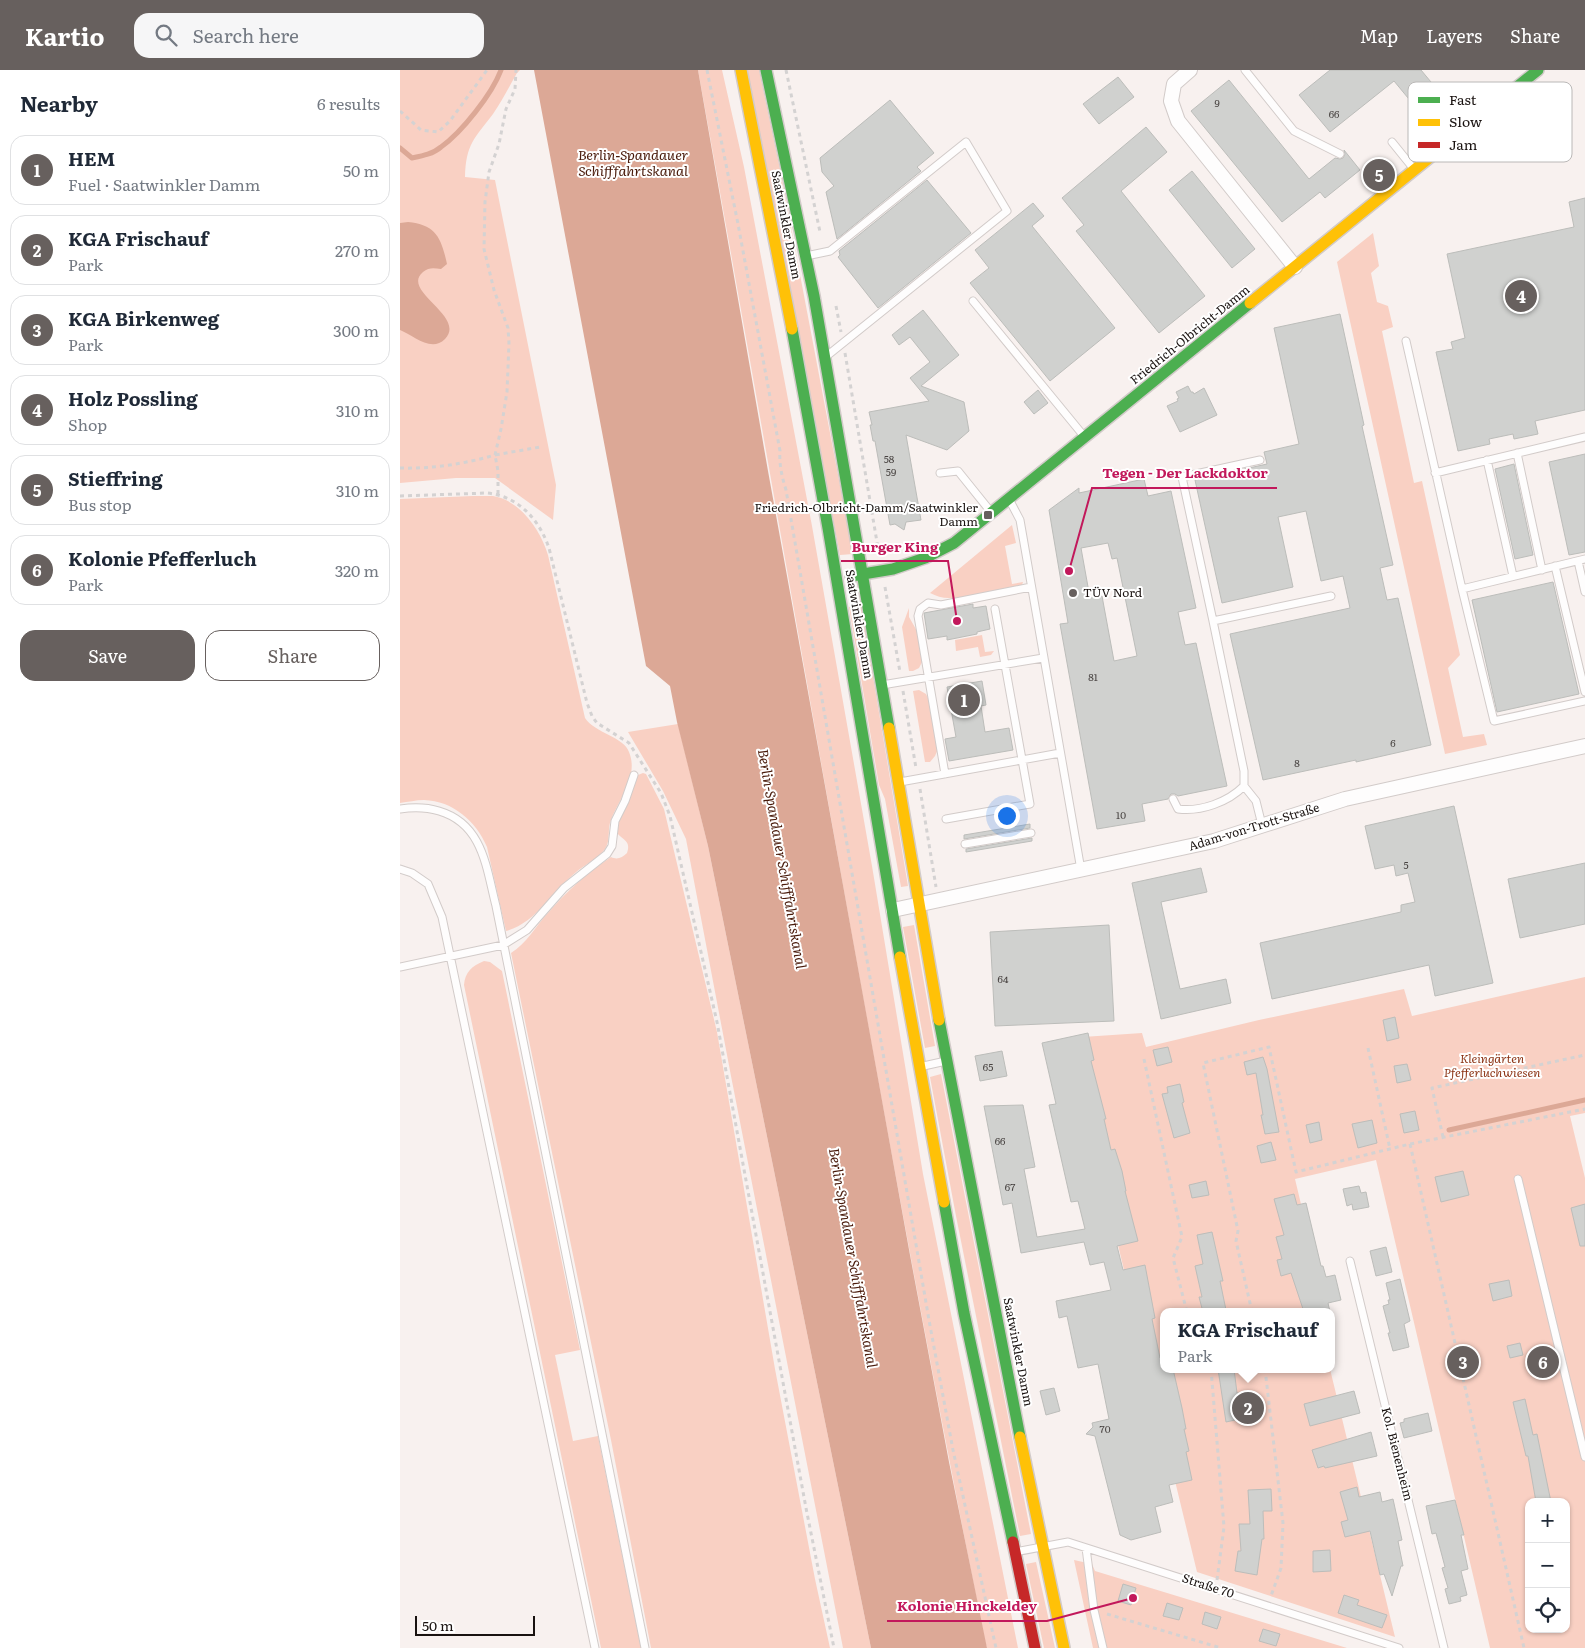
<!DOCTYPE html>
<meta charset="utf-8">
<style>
body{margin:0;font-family:Literata,serif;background:#f6f6f7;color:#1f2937}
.controls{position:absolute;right:15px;bottom:15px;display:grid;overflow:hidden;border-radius:10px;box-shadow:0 1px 4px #0004}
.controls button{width:45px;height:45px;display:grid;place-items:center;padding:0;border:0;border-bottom:1px solid #e0e1e3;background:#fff;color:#1f2937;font:25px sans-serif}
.scale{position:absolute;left:15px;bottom:12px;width:120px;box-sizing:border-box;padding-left:5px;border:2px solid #191210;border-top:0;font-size:14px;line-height:18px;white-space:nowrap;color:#191210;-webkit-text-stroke:4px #fff;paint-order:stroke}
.you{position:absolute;left:606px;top:745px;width:18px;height:18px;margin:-12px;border:4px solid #fff;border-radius:50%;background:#1a73e8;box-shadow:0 0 0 8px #1a73e833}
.badge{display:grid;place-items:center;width:32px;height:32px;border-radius:50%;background:#67605e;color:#fff;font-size:16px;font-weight:700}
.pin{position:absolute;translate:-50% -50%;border:2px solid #fff;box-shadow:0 1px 5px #0006}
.popup{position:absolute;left:760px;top:1238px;width:175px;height:65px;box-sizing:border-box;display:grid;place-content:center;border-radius:10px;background:#fff;filter:drop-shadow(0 1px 4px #0005);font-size:16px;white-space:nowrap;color:#747a83}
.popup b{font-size:19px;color:#1f2937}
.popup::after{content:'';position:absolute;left:50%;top:100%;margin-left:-10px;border:10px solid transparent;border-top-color:#fff}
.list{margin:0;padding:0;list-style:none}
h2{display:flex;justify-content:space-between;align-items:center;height:65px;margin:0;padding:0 20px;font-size:21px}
h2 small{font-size:16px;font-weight:400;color:#747a83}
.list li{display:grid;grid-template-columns:32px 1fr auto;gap:15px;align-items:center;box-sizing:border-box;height:70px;margin:0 10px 10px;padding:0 10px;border:1px solid #e0e1e3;border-radius:15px}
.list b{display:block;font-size:19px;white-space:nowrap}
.list p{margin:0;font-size:16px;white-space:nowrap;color:#747a83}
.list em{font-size:16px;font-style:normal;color:#747a83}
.actions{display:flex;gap:10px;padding:15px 20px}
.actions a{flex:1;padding:11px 0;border:1px solid #67605e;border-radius:15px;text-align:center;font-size:18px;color:#67605e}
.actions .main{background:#67605e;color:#fff}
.icon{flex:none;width:28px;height:28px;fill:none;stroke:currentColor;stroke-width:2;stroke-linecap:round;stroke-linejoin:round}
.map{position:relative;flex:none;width:1185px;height:1578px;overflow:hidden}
header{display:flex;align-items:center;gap:30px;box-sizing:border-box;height:70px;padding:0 25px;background:#67605e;color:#fff}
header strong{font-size:24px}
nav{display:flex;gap:28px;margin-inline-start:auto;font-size:18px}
.search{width:350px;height:45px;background:#f6f6f7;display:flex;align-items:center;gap:12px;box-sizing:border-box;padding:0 18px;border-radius:15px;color:#747a83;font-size:19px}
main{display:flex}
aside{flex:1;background:#fff}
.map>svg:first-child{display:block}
.green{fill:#f9d0c3;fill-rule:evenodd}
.water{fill:#dca896}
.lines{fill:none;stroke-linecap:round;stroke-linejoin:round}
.stream{stroke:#dca896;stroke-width:5}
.building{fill:#d0d1cf;stroke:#bcbdba;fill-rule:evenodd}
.lane-casing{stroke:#d2cbc9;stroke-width:9}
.street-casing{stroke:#d2cbc9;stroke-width:16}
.fast-casing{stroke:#d2cbc9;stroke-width:14}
.slow-casing{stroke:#d2cbc9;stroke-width:14}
.jam-casing{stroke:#d2cbc9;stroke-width:14}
.path{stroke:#d4d2d2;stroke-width:3;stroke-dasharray:4 4;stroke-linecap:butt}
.lane{stroke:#fefdfd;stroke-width:7}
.street{stroke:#fefdfd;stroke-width:14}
.fast{stroke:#4caf50;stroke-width:11}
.slow{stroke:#ffc107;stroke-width:11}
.jam{stroke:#c62828;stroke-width:11}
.poi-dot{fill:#67605e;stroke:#fff;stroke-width:2}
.labels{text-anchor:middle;stroke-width:4;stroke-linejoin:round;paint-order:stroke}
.number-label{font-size:10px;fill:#474240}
.street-label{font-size:12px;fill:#191210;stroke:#fff}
.poi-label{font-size:12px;fill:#191210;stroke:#fff;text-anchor:end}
.park-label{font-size:12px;font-style:italic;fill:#8d3516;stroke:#fff}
.water-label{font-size:14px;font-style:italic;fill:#491a0a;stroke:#fff}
.key{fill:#fff;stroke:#bab8b7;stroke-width:1}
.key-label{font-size:14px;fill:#191210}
.leader{fill:none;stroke:#c2185b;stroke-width:2}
.callout-dot{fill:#c2185b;stroke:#fff;stroke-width:2}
.callout-label{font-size:14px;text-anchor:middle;font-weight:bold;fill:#c2185b;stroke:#fff;stroke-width:4;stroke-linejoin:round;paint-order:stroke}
</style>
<header>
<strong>Kartio</strong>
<div class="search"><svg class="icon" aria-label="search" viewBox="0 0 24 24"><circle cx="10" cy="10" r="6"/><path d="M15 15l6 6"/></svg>Search here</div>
<nav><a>Map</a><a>Layers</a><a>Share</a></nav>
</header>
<main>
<aside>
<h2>Nearby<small>6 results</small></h2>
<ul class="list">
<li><span class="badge">1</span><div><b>HEM</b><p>Fuel · Saatwinkler Damm</p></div><em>50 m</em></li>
<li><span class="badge">2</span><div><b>KGA Frischauf</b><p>Park</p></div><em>270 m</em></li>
<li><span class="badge">3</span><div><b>KGA Birkenweg</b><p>Park</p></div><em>300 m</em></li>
<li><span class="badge">4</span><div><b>Holz Possling</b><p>Shop</p></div><em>310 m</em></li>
<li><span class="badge">5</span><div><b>Stieffring</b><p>Bus stop</p></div><em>310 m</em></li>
<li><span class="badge">6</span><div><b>Kolonie Pfefferluch</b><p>Park</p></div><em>320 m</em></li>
</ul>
<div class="actions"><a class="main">Save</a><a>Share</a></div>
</aside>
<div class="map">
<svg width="1185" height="1578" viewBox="0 0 1185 1578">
<rect width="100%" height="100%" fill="#f8f1ef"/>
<!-- green -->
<path class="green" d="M0 0H120L117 3C109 17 102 31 93 44 74 69 66 74 65 107L95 110 156 415 153 450 95 408H56L0 413Z
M298 0H322L344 97 412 456 472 796 523 1104 618 1578H587L585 1571C480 1049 393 524 298 0Z
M346 0H359L380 99 453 484 440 485Z
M973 163 979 196 971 203 977 232 988 236 993 257 982 261 1014 413 1022 411 1060 585 1048 598 1063 667 1084 664 1087 675 1045 684 937 192Z
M73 426C80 426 87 426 93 426 120 430 141 461 148 485L185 648C195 663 224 667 229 682 239 706 219 729 211 750 207 759 211 770 205 779 198 789 184 795 175 803 153 821 136 853 106 861L87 777C76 751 53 731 24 730 16 730 8 732 0 733V429Z
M612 455 616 473 605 476 612 514 623 512 622 515C610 520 561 529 549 528 542 528 536 526 530 523Z
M461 535 508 816 501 817 485 729 479 715 449 537Z
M509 538V547L517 561 522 592 519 598 513 601H509L502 557Z
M582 565 585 582 594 581 591 585 580 587 578 577 556 581 555 570Z
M519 620 526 624 529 630 538 679 535 686 530 692H525L513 621Z
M278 654 308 776 471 1578H443L331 1006 286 769 263 721 228 662Z
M243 703 246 704 264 739 317 962 375 1299 415 1509 430 1578H251L211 1370 111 883C127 873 135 857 147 844 166 822 187 803 211 787 217 790 222 788 227 783 231 771 224 771 217 763V755L229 731 238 705Z
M514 855 535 976 525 978 503 857Z
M84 891 90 892 102 901 180 1280 155 1285 173 1371 198 1366 241 1578H201L64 915C65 902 72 896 84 891Z
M1185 907V1043L1170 1046 1185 1108V1578H1090L976 1090 895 1109 905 1151 916 1242H764V1299H930L995 1567 797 1502 668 968 742 963 746 977 859 950 1004 919 1012 946ZM1129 1432H1166V1559H1129Z
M541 1004 631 1464 620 1466 556 1146 530 1007Z
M674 1490 692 1494 695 1501 947 1578H693Z
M636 1492 655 1578H644L626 1494Z"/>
<!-- water -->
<path class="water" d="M134 0H298L368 401 510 1185 549 1392 587 1578H471L308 776 277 652 270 616 246 596Z
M8 152C36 155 41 167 47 194L41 199C34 198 29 197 23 202 0 221 67 246 45 269 31 283 13 265 0 260V153Z"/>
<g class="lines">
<!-- stream -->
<path class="stream" d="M0 78 12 88C22 86 33 84 41 77 62 62 92 24 101 0
M1049 1060 1185 1030"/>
</g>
<!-- building -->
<path class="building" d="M930 0H1021L1046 30 1028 44 1017 31 1013 34 994 11 930 62 899 25Z
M718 7 734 27 699 54 683 34Z
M829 10 909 109 935 88 940 89 943 88 945 84 944 80 960 100 925 128 920 122 882 152 791 41Z
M490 30 534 83 517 97 521 101 437 169 426 122 434 116 422 102 420 88Z
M746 57 767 82 721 121 805 226 759 263 676 161 684 155 662 128Z
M792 101 855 179 832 198 769 120Z
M527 110 571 163 478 238 438 187 440 185 439 181Z
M1185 128V340L1135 351 1138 364 1114 369 1113 364 1089 369 1090 374 1058 381 1036 282 1053 279 1051 272 1065 268 1047 184 1174 157 1169 132Z
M633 133 644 146 632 156 715 258 650 311 570 213 589 198 575 180Z
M523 240 559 285 521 316 564 332 569 361 547 380 506 365 521 450 506 452 504 460 495 454 490 455 475 371H473L470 355H472L469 342 529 331 510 308 530 292 510 267 499 275 492 265Z
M940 244 964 355 962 356 993 495 980 498 987 530 998 528 1031 675 956 692V690L863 710 830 564 950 538 943 506 921 511 906 441 878 447 893 517 822 533 795 410 867 394 864 382 899 374 874 258Z
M788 316 791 322H793L794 324 804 318 817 345 780 362 767 336 778 331 777 329 779 328 776 322Z
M638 320 648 333 634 344 624 332Z
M1185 384V482L1169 485 1149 392Z
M1114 394 1133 485 1115 489 1095 399Z
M744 409 748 426 771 421 796 538 778 542 785 575 796 573 827 716 778 726 775 724H771L768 729 742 734 745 751 697 759 660 554 668 553 649 440 679 418V423ZM708 473 712 489 717 488 737 586 714 591 702 526 690 528 681 478Z
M1153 512 1179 624 1097 642 1072 530Z
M573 534V538L586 536 590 559 577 562V564L547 570V566L528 569 524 543Z
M582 611 586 635 581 636 585 662 609 658 613 680 549 691 545 669 556 667 547 617Z
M1054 736 1093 913 1035 926 1029 895 872 929 860 873 1001 842V835L1015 832 1008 803 996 806 994 795 975 799 965 756Z
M630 754V758L564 769V765Z
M632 768V771L566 782V779Z
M1185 793V854L1120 868 1108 809Z
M801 798 807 822 761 832 780 919 826 909 831 933 761 949 732 813Z
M709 855 714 951 595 956 590 862Z
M995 947 999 968 987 971 983 950Z
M688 963 694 990 691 991 706 1049H704L711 1080 715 1079 722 1101 726 1121H725L738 1171 717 1176 723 1200 745 1195 755 1248 752 1249 760 1288H764V1299H773L782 1338 786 1359H784L789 1381 786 1382 792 1410 769 1415 773 1432 755 1437 761 1462 731 1470 720 1465 695 1366 686 1364 693 1357 692 1353 709 1349 698 1294 678 1298 667 1246 659 1248 656 1231 711 1220 704 1192 690 1195 684 1172 621 1183 612 1133 603 1135 584 1036 623 1035 635 1097 624 1099 637 1167 685 1159 678 1131 671 1132 649 1035 656 1034 642 973Z
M768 977 772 992 757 996 753 980Z
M602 981 607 1006 580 1011 575 986Z
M863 987 867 999 879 1062 865 1064 861 1045H863L856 1003 847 1005 844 992Z
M1007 994 1011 1010 997 1013 994 996Z
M780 1014 784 1032 782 1033 790 1063 774 1068 762 1024 768 1023 767 1017Z
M1015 1041 1019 1060 1004 1063 1000 1044Z
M972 1050 977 1073 958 1078 952 1054Z
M919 1052 922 1070 910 1073 906 1055Z
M871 1072 876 1090 861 1093 857 1076Z
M1063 1101 1069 1125 1041 1132 1035 1107Z
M806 1111 809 1125 792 1128 789 1115Z
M959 1116 961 1123 966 1122 969 1137 953 1140 952 1134 947 1136 943 1119Z
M894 1124 897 1135 906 1133 921 1196H923L926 1207 935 1205 941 1230 928 1233 930 1242H904L891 1203 881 1206 877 1190 882 1189 876 1167 884 1165 874 1129Z
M1185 1134V1176H1180L1171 1138Z
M812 1162 823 1211H820L826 1240 817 1242H803L799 1227H802L795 1196 803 1194 797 1165Z
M986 1177 992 1202 976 1206 970 1181Z
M1000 1209 1010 1251 1004 1254 1009 1277 993 1281 988 1263H990L983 1236 989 1234 988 1230H990L986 1213Z
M1109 1210 1112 1226 1093 1231 1089 1214Z
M1120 1273 1123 1285 1110 1288 1107 1276Z
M818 1299H834L837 1323H840L844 1348 826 1352Z
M654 1318 660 1341 646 1345 640 1321Z
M954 1321 960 1343 910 1356 904 1334Z
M1125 1329 1133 1365 1137 1364 1151 1432H1136L1128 1386H1126L1113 1332Z
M1028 1343 1032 1361 1004 1368 1000 1353 1004 1352V1349Z
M971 1362 977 1386 925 1398 924 1396 918 1398 912 1380Z
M957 1417 959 1427 980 1422 982 1432 993 1429 1002 1470 998 1471 1003 1496H1001L992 1526 984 1504 980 1505 970 1461 945 1467 941 1452 948 1450 940 1422Z
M871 1419 872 1441H863L864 1469H862L857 1505 835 1501 838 1481H841L839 1454H850L848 1420Z
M1055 1430 1064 1465H1061L1068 1499 1061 1501 1067 1525 1060 1527 1061 1531 1049 1534 1045 1519 1048 1518 1042 1498 1045 1497 1036 1463 1032 1464 1026 1436Z
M930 1480 931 1501 913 1502V1481Z
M723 1514 736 1518 731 1535 718 1531Z
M944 1525 959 1530 957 1535 987 1545 982 1558 938 1543Z
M767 1533 783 1538 779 1550 763 1546Z
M805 1542 821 1547 817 1559 802 1554Z
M863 1559 880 1564 876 1576 859 1571Z"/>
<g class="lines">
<!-- lane casing -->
<g class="lane-casing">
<path id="lane" d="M845 0 894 61 940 84
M992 72 1013 98
M406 186 430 181 566 72 607 141 428 285
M573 231 683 365
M1006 271 1062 519 1094 651 1185 631
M1117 383 1142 500
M1087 390 1113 506
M540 403 558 401 591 442
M1035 403 1185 367
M610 431 620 450 681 800
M1178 491 1185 522
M1155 496 1185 622
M1062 519 1185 489
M813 551 782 407 860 390
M482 615 643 588
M545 704 518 546 520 539 528 533 541 535 631 517
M500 712 660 683
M844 716 856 731 862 755
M773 729 778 739C801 742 828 732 844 716V701L813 551 931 526
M0 739C13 737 26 737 39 741 83 754 86 797 96 836L245 1578
M546 749 630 734 595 539
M565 774 631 763
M0 799 12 803 28 814 42 847 195 1578
M0 897 103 875 127 860 164 818 207 784 212 776 215 751 225 731 234 705
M519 997 546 991
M1118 1109 1185 1387
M950 1191 1044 1578
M686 1478 694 1540 703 1578
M615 1482 668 1472 999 1578"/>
</g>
<!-- street casing -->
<g class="street-casing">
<path id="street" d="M790 0 774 14 771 31 778 51 895 197
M493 840 814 771 945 729 1185 676"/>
</g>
<!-- fast casing -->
<g class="fast-casing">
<path id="fast" d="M366 0 414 226 489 658
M1087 41 1138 0
M392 259 428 458 500 887
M451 506 493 499 525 488 554 473 850 233
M539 950 620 1367
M544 1132 564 1243 613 1472"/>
</g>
<!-- slow casing -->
<g class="slow-casing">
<path id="slow" d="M341 0 392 259
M850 233 1087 41
M489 658 539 950
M500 887 544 1132
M620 1367 664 1578"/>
</g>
<!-- jam casing -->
<g class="jam-casing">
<path id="jam" d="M613 1472 635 1578"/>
</g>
<!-- path -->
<path class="path" d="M307 0 338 154 380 381C379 394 382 407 386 420L529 1250 553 1380 596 1578
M386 0 420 162
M0 41 21 60 38 62 50 51 87 0
M436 236 441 262
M445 283 479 484
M0 398C32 399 64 394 95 385L101 359 107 322 109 273 108 258 94 220 84 179 85 132 89 102 99 74 106 39 115 19 116 0
M98 424V401L95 385 140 377
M0 426 87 423C118 426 139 449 149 478L187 633 192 646 197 653 229 673 261 723 270 746 317 952 406 1438 434 1578
M485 517 500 602
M503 621 516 698
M520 719 536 817
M968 978 990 1079
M744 989 782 1167 773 1188 787 1242
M1043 1067 1032 1018 1185 985
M1010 1074 1124 1578
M852 1242 836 1171 838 1161 803 993 869 977 896 1102 1010 1074 1185 1039
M811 1299 824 1457 817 1510
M865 1299 883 1453 881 1498 871 1526
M707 1544 821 1578"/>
<!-- lane -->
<use href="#lane" class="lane"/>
<!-- street -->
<use href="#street" class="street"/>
<!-- fast -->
<use href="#fast" class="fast"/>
<!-- slow -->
<use href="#slow" class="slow"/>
<!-- jam -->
<use href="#jam" class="jam"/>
</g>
<!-- markers -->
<g class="poi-dot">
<rect x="583" y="440" width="10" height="10" rx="2.5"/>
<circle cx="673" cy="523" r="5"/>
</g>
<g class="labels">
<!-- number labels -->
<g class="number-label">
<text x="817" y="37">9</text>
<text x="934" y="48">66</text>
<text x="489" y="393">58</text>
<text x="491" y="406">59</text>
<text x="693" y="611">81</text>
<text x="993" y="677">6</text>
<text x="897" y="697">8</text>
<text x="721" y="749">10</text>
<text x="1006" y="799">5</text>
<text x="603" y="913">64</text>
<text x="588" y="1001">65</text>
<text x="600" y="1075">66</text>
<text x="610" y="1121">67</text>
<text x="705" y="1363">70</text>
</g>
<!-- street labels -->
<g class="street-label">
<text transform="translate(386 155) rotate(79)" y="4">Saatwinkler Damm</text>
<text transform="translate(790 265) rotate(-39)" y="4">Friedrich-Olbricht-Damm</text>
<text transform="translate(459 554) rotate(80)" y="4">Saatwinkler Damm</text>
<text transform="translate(854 757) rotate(-17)" y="4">Adam-von-Trott-Straße</text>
<text transform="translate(618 1282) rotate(79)" y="4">Saatwinkler Damm</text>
<text transform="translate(997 1384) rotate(76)" y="4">Kol. Bienenheim</text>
<text transform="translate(808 1516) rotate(18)" y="4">Straße 70</text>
</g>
<!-- poi labels -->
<g class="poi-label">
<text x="578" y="442">Friedrich-Olbricht-Damm/Saatwinkler<tspan x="578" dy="14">Damm</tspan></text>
<text x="683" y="527" text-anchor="start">TÜV Nord</text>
</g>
<!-- park labels -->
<g class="park-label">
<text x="1092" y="993">Kleingärten<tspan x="1092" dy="14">Pfefferluchwiesen</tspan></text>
</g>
<!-- water labels -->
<g class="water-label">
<text x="233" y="90">Berlin-Spandauer<tspan x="233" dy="16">Schifffahrtskanal</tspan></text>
<text transform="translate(382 789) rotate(80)" y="5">Berlin-Spandauer Schifffahrtskanal</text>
<text transform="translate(453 1188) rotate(80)" y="5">Berlin-Spandauer Schifffahrtskanal</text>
</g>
</g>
<!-- legend -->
<rect x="1008" y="12" width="164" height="80" rx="8" class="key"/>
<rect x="1018" y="27" width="22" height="6" fill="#4caf50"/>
<rect x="1018" y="49" width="22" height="7" fill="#ffc107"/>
<rect x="1018" y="72" width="22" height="6" fill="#c62828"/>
<g class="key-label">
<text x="1049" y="35">Fast</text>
<text x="1049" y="57">Slow</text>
<text x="1049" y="80">Jam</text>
</g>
<!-- callouts -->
<path class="leader" d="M669 501L692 418H877M557 551L548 491H441M733 1528L647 1551H487"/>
<g class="callout-dot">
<circle cx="669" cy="501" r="5"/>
<circle cx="557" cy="551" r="5"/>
<circle cx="733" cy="1528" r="5"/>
</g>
<g class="callout-label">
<text x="785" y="408">Tegen - Der Lackdoktor</text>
<text x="495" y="482">Burger King</text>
<text x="567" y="1541">Kolonie Hinckeldey</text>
</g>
</svg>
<div class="controls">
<button>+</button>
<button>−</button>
<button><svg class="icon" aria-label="locate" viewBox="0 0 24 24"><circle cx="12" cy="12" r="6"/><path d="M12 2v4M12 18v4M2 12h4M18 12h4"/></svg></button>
</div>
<div class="scale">50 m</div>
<div class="you"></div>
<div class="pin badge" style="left:564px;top:630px">1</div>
<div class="pin badge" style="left:848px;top:1338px">2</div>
<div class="popup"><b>KGA Frischauf</b>Park</div>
<div class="pin badge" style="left:1063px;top:1292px">3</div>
<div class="pin badge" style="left:1121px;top:226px">4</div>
<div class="pin badge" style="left:979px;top:105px">5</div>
<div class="pin badge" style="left:1143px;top:1292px">6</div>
</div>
</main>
